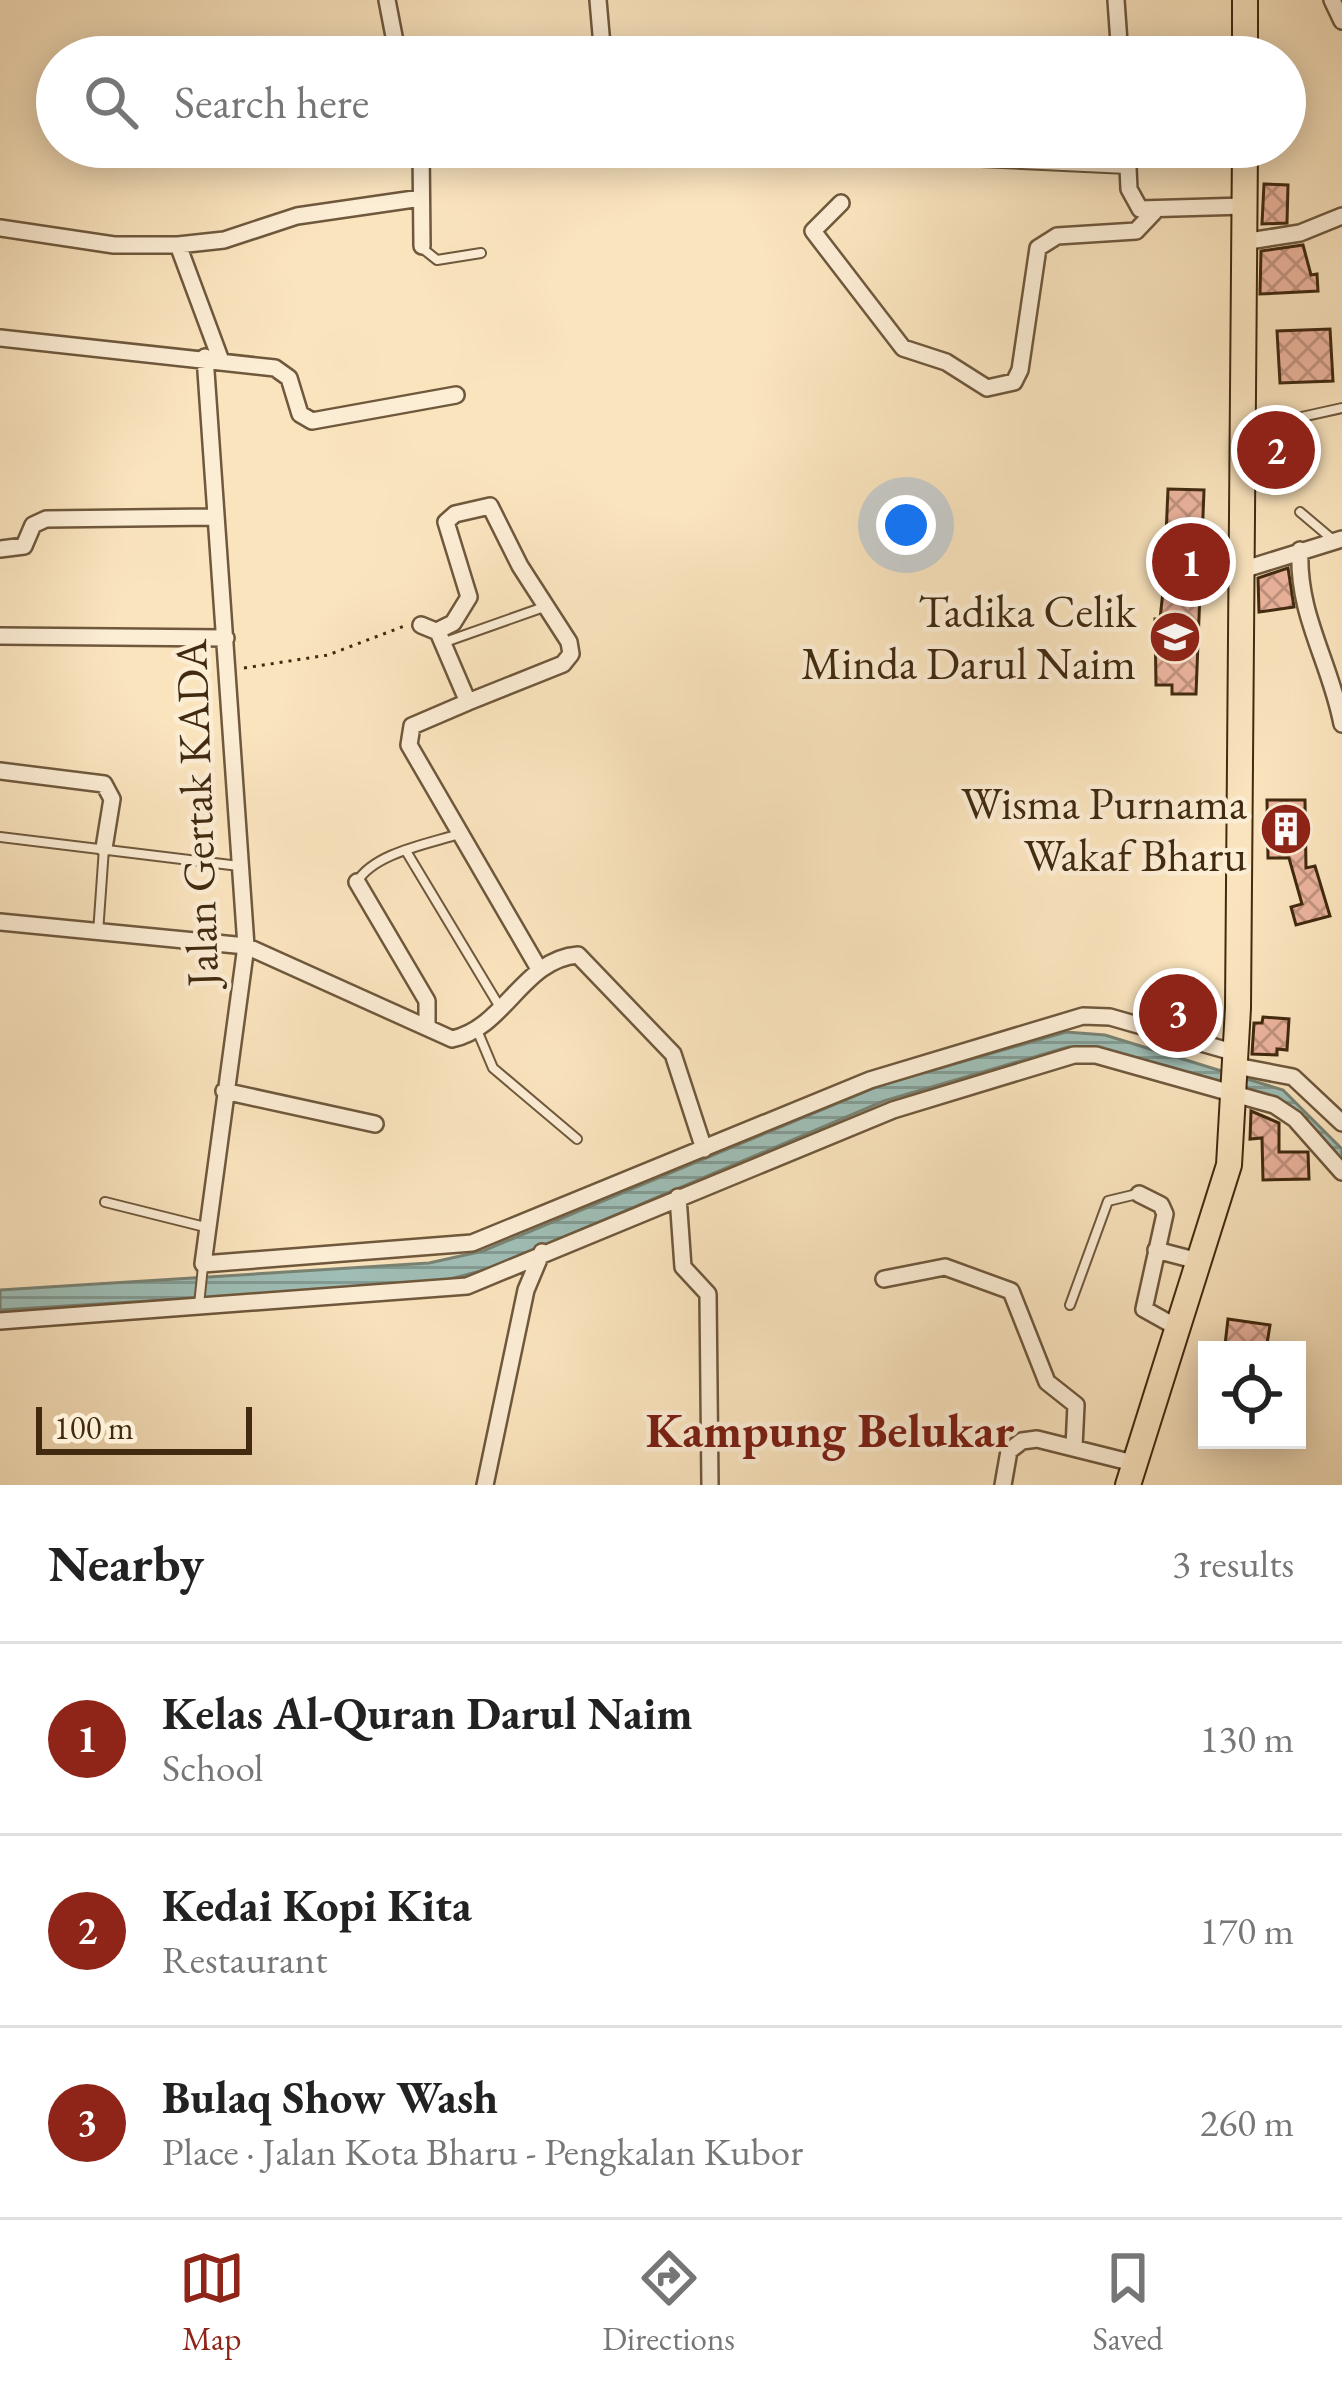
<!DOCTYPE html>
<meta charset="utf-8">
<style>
body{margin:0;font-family:"EB Garamond",serif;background:#f6f6f6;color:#222}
.controls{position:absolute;right:36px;bottom:36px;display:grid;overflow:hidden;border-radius:0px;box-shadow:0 6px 30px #0003}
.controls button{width:108px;height:108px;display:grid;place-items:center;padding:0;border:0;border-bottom:3px solid #e0e0e0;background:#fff;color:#222;font:60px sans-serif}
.scale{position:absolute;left:36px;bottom:30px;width:216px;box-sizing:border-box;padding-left:12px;border:6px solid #412a10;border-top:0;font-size:33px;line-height:42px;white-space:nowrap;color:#412a10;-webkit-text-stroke:9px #fcedd5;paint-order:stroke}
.you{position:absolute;left:906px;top:525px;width:42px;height:42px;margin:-30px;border:9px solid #fff;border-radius:50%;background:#1a73e8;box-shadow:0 0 0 18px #1a73e833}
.badge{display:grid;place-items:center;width:78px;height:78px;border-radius:50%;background:#8f2418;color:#fff;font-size:39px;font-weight:700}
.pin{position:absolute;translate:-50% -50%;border:6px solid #fff;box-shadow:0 3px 12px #0006}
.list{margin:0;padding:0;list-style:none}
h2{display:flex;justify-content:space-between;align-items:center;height:156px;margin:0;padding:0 48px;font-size:51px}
h2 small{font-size:39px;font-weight:400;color:#767676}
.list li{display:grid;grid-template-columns:78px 1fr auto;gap:36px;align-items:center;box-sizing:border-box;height:192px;padding:0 48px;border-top:3px solid #e0e0e0}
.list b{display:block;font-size:45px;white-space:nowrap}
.list p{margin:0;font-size:39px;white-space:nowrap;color:#767676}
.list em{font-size:39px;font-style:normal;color:#767676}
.icon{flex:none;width:66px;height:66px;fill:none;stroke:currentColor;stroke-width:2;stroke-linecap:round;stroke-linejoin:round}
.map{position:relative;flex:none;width:1342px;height:1485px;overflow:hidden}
.search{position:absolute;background:#fff;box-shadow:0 6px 30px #0003;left:36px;right:36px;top:36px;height:132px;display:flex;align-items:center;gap:30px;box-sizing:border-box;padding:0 42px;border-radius:66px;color:#767676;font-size:45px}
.sheet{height:732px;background:#fff}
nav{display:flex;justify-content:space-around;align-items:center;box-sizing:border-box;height:168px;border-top:3px solid #e0e0e0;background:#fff;font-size:33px;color:#767676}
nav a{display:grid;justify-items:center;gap:6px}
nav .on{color:#8f2418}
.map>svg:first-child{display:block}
.water{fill:url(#water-rules);stroke:#798374;stroke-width:3}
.building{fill:url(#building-cross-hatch);stroke:#412a10;stroke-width:3}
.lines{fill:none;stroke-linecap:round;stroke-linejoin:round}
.service-casing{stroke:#6f583c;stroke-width:12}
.minor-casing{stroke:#6f583c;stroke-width:20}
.primary-casing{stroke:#412a10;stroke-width:28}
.path{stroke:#412a10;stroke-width:3;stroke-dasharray:3 6;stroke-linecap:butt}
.service{stroke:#fcedd5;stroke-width:8}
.minor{stroke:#fcedd5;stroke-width:15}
.primary{stroke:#fae4be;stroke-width:24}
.labels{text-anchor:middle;stroke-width:9;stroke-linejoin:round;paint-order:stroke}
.poi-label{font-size:45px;fill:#412a10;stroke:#fcedd5;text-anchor:end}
.street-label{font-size:45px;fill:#412a10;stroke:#fcedd5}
.neighbourhood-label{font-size:48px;font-weight:bold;fill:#7a1f14;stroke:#fcedd5}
</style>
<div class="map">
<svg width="1342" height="1485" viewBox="0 0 1342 1485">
<defs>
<pattern id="water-rules" width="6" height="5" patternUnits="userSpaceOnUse" patternTransform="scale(3)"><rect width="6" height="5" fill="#9fbeb6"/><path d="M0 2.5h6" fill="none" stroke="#839b93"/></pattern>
<pattern id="building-cross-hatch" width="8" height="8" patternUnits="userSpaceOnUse" patternTransform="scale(3)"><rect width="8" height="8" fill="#ecb49e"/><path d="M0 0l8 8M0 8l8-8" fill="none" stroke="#c1937f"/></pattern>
</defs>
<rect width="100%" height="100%" fill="#fae4be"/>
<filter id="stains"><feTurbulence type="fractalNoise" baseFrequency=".00167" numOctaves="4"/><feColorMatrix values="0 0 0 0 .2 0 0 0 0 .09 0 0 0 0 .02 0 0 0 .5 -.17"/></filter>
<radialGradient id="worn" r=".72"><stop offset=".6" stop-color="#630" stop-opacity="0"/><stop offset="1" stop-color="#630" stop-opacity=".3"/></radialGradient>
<!-- water -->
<path class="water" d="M1066 1032 1105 1035 1283 1090 1342 1149V1162L1283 1104 1100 1049 1068 1047 884 1101 488 1269 431 1284 0 1310V1290L429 1263 483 1251 881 1085Z"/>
<!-- building -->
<path class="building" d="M1264 184 1288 185 1287 223 1262 224Z
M1303 245 1311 275 1317 274 1318 291 1260 294 1261 251Z
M1330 329 1333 381 1280 383 1277 331Z
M1168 489 1204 490 1196 694H1172V685H1156L1155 619H1160L1164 582Z
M1288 568 1294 607 1259 612 1258 578Z
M1267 800H1305L1306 868 1315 866 1330 916 1296 925 1291 907 1302 904 1289 858H1268Z
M1263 1017 1289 1019 1287 1050 1277 1049V1055L1252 1054 1254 1023H1262Z
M1251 1111 1279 1123V1152H1308L1309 1179 1263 1180 1262 1138 1250 1139Z
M1228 1319 1270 1325 1266 1350 1225 1345Z"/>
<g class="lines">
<!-- service casing -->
<g class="service-casing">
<path id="service" d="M894 158 1127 169
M422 248 437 260 481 253
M1250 417 1288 420 1342 408
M1300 512 1332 539
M445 642 544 607
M0 837 239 866
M406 851 501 1009
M357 882C374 853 428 844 459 834
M98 933 104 848
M477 1030 493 1068 577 1139
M105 1202 205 1227
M199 1305 203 1266
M1070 1305 1108 1201 1137 1194"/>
</g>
<!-- minor casing -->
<g class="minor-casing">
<path id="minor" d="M387 0 398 57
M598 0 603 57
M1116 0 1120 57
M1332 0 1342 21
M421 147 422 246
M1127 147 1129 189 1140 209 1245 206
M841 203 813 231 903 348 946 362 987 388 1014 382 1020 370 1038 248 1057 236 1136 231 1154 212
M0 228 114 245H178L224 240 297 216 421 198
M1243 242 1300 233 1342 216
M178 245 220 358
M0 338 275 368 289 378 300 414 312 421 456 395
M205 357 246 946 203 1264 472 1243 870 1080 1083 1016 1110 1017 1236 1053
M0 549 24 546 33 525 46 519 213 517
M1300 550C1297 615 1330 661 1342 724
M1242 570 1342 539
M421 625 438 632 468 702 412 726 409 745 539 969
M437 631 453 623 469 597 446 522 455 514 490 506 520 566 569 642 571 654 563 664 468 702
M0 636 226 638
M0 771 104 784 112 799 104 848
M357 882 427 1001V1027
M0 922 246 946 452 1039C505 1028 523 959 578 955L673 1054 704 1149
M1236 1066 1293 1077 1342 1123
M224 1091 375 1124
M1139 1194 1161 1205 1165 1214 1144 1309 1178 1328
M678 1197 683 1267 708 1294 710 1485
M1156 1250 1202 1262
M884 1279 945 1267 1011 1291 1047 1382 1076 1405 1074 1447
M0 1321 467 1286 893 1110 1074 1055H1096L1274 1105 1295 1119 1342 1172
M485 1485 526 1290 542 1252
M1003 1485 1009 1451 1022 1441 1037 1439 1133 1463"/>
</g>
<!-- primary casing -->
<g class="primary-casing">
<path id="primary" d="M1245 0V57
M1128 1485 1229 1165 1238 1008 1245 147"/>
</g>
<!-- path -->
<path class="path" d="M244 668 328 655 407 625"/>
<!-- service -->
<use href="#service" class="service"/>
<!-- minor -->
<use href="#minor" class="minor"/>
<!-- primary -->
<use href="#primary" class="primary"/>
</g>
<!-- icons -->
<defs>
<g id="school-disc" transform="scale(2.7)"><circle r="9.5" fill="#8f2418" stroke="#fcedd5"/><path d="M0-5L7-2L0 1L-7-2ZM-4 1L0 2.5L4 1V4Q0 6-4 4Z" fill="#fff"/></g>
<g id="building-disc" transform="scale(2.7)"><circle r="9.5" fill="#8f2418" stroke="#fcedd5"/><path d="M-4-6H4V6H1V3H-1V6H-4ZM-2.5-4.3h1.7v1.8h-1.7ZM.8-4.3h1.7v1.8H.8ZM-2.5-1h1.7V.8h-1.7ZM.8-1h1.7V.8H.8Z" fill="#fff"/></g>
</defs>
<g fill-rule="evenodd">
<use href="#school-disc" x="1175" y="637"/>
<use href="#building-disc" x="1286" y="829"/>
</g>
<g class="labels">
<!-- poi labels -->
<g class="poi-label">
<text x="1136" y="627">Tadika Celik<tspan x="1136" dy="52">Minda Darul Naim</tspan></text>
<text x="1247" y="819">Wisma Purnama<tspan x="1247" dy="52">Wakaf Bharu</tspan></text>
</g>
<!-- street labels -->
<g class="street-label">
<text transform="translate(196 813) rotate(-92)" y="16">Jalan Gertak KADA</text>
</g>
<!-- neighbourhood labels -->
<g class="neighbourhood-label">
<text x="830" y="1447">Kampung Belukar</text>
</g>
</g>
<rect width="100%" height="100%" filter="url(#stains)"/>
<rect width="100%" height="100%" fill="url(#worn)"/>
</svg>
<div class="controls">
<button><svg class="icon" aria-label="locate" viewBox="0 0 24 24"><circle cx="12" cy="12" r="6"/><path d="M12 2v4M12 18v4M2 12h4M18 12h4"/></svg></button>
</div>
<div class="scale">100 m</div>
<div class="you"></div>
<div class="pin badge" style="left:1191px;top:562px">1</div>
<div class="pin badge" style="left:1276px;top:450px">2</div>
<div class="pin badge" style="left:1178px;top:1013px">3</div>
<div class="search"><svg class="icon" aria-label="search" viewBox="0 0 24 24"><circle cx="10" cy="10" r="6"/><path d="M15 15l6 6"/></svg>Search here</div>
</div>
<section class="sheet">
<h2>Nearby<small>3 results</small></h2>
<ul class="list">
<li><span class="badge">1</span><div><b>Kelas Al-Quran Darul Naim</b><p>School</p></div><em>130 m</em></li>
<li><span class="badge">2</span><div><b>Kedai Kopi Kita</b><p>Restaurant</p></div><em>170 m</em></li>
<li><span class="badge">3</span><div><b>Bulaq Show Wash</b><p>Place · Jalan Kota Bharu - Pengkalan Kubor</p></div><em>260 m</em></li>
</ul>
</section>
<nav>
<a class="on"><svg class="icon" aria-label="map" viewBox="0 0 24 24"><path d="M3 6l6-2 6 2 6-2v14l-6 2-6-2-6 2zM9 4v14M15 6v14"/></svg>Map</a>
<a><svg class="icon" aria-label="directions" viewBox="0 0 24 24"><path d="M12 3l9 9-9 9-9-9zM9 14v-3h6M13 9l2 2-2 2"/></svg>Directions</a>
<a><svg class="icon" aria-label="saved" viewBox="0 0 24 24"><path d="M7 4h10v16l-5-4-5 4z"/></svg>Saved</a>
</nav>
